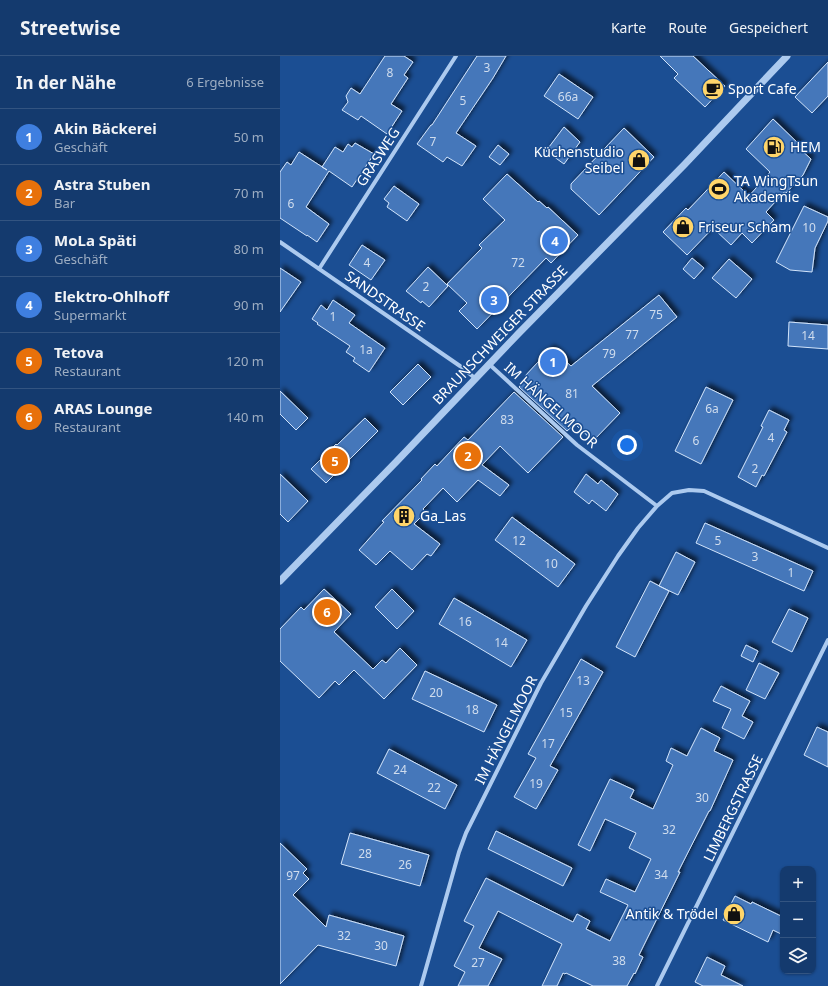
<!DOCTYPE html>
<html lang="de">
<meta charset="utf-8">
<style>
body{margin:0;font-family:"Noto Sans",sans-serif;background:#1d4173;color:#f1f3f6}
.controls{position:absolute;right:12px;bottom:12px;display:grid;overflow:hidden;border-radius:8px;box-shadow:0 1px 3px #0004}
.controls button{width:36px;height:36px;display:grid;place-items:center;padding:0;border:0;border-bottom:1px solid #335481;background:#143a6e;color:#f1f3f6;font:20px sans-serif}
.you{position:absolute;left:347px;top:389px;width:14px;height:14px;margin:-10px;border:3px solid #fff;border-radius:50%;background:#1a73e8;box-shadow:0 0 0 6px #1a73e833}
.badge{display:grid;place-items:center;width:26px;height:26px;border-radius:50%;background:#e797bd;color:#fff;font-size:13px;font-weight:700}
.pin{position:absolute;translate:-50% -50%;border:2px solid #fff;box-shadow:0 1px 4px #0006}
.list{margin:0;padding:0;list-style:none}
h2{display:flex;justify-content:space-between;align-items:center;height:52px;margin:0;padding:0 16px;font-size:17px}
h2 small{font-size:13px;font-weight:400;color:#9dadc2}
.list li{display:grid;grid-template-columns:26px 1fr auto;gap:12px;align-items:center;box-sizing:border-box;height:56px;padding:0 16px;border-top:1px solid #335481}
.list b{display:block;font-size:15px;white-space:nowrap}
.list p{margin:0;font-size:13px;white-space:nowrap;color:#9dadc2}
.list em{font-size:13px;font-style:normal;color:#9dadc2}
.icon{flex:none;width:22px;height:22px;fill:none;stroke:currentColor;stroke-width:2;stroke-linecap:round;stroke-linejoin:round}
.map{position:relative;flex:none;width:548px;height:930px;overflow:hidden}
header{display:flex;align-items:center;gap:24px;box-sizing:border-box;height:56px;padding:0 20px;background:#143a6e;border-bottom:1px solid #335481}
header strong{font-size:19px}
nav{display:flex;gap:22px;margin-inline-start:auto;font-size:14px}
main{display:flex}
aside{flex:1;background:#143a6e}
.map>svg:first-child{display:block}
.building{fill:#4477ba;stroke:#d2e4fb;filter:url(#shadow)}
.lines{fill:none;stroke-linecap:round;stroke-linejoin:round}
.minor{stroke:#accaef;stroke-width:4}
.tertiary{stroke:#accaef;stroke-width:7}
.labels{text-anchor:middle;stroke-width:3;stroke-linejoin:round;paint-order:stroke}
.number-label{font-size:12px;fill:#d0ddee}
.poi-label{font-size:14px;fill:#fff;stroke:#1b4e93;text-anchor:start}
.street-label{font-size:14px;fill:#fff;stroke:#1b4e93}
</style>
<header>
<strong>Streetwise</strong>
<nav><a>Karte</a><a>Route</a><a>Gespeichert</a></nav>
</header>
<main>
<aside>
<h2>In der Nähe<small>6 Ergebnisse</small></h2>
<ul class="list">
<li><span class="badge" style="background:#3f7fe0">1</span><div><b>Akin Bäckerei</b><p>Geschäft</p></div><em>50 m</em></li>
<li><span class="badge" style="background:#e8710a">2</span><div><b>Astra Stuben</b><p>Bar</p></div><em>70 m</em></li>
<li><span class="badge" style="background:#3f7fe0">3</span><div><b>MoLa Späti</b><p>Geschäft</p></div><em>80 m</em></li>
<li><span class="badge" style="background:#3f7fe0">4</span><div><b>Elektro-Ohlhoff</b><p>Supermarkt</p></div><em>90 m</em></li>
<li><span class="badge" style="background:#e8710a">5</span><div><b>Tetova</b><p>Restaurant</p></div><em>120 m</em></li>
<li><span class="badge" style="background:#e8710a">6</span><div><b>ARAS Lounge</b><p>Restaurant</p></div><em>140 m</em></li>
</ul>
</aside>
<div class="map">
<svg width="548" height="930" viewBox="0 0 548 930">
<defs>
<filter id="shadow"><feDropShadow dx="3.5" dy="-3.5" stdDeviation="2" flood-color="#0009"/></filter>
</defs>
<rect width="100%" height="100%" fill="#1b4e93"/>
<!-- building -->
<path class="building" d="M105 0H124L133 6 124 19 128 22 111 48 122 55 107 78 81 60 78 64 62 54 68 46 66 40 71 32 80 38Z
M197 0H226L213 22 176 77 196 90 182 110 167 101 163 106 137 88 151 69H152Z
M380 0H413L445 30 425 51 394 22 398 18Z
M548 6V40L532 57 515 41Z
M279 18 313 41 298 63 264 40Z
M493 63 521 90 519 92 531 103 523 119 506 137 504 136 486 156 494 164 472 187 462 177 451 189 433 172 407 199 383 176 406 152 408 154 444 116 469 140 490 116 466 93Z
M284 71 300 86 284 108 266 95Z
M344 72 374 101 319 159 291 133V128Z
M75 87 94 98 72 131 49 115 26 151 49 168 37 186 27 179V180L0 162V116L7 106 11 109 19 96 47 114 42 111 55 91 63 96 68 88 72 91Z
M218 89 229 98 220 109 209 101Z
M227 118 258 146 259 145 267 152 268 151 298 179 271 207 266 202 197 273 179 255 187 247 167 228 202 192 199 189 225 164 203 143Z
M114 130 139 148 127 165 107 151 109 147 104 143Z
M524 150 548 161V165L535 192 532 216 510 214 496 206Z
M82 189 105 204 91 224 69 209Z
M412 202 424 212 414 223 403 213Z
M449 203 472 223 456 242 432 222Z
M148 211 168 230 149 251 142 245 141 247 126 235Z
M0 212 21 226 0 256Z
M379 239 397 261 312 330 340 357 313 385 295 368 287 375 239 331 247 322 245 320 271 292 291 310Z
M53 244 75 259 69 267 105 292 89 316 73 305 75 302 66 296 70 290 37 268 38 267 32 263 41 249 47 254Z
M509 266 548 269V293L508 290Z
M138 308 151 321 123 349 110 336Z
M426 331 453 344 421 408 395 395Z
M0 335 28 362 16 374 0 358Z
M234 336 283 381 248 417 220 390 202 409 229 429 220 440 198 424 177 446 163 432 143 453 146 456 134 468 160 488 151 500 147 498 132 514 110 495 96 509 79 494 104 466 102 465 142 424 141 423 155 408 157 410 184 381 188 384Z
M489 354 509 364 504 374 507 376 484 420 482 419 476 431 458 421 483 371 481 370Z
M85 362 98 375 46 427 31 413 56 388 57 389Z
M0 418 28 445 8 466 0 458Z
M306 418 318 428 321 424 338 438 326 455 312 444 309 448 294 436Z
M232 461 295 508 278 531 215 484Z
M425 467 533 515 524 535 416 487Z
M396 496 415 506 398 539 379 530Z
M370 525 389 535 355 601 336 591Z
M44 533 71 558 54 576 93 613 102 604 106 607 120 592 137 609 104 643 74 614 59 629 55 625 39 642 0 605V573L21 551 24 554Z
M112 533 134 555 117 573 95 551Z
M174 542 247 584 231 611 159 568Z
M509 553 528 562 512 596 492 586Z
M466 589 478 595 473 606 461 600Z
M301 603 323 616 270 710 278 714 256 753 234 741 256 702 248 698Z
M479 607 499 617 485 643 466 634Z
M145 615 217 649 204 676 132 643Z
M441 630 470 645 462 660 473 666 464 683 442 672 451 653 433 645Z
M537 671 548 676V711L524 699Z
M421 672 440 682 434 695 453 704 430 755H429L398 816H400L359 899 363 901 355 918 354 917 347 930H313L286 917 285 918 283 917 277 930H262L282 888 218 855 199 892 222 903 208 930H178L185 916 174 910 194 870 184 865 206 822 293 866 297 858 310 865 306 873 330 885 348 849 320 836 326 823 355 836 371 803 349 792 356 777 325 763 310 795 298 789 330 723 354 734 350 742 373 753 393 709 386 705 391 692 407 700Z
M109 693 177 729 165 753 97 717Z
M216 775 292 812 283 830 208 793Z
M70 777 149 799 140 830 61 808Z
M0 787 27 813 23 817 29 823 13 839 46 871 49 859 124 880 116 910 38 889 0 928Z
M455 840 471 848 472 846 503 861V879L493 874 488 886 443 864Z
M427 901 445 910 441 919 463 930H423L415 926Z"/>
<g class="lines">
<!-- minor -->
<path class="minor" d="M0 186 180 310 196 323
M39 213 176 0
M209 308 297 389 377 450
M141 930 179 796 186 777 261 627 306 550 338 500 358 472 377 450 392 437 409 434 424 435 548 492
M377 930 548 584"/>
<!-- tertiary -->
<path class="tertiary" d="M0 525 117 405 238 278 405 108 507 0"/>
</g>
<!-- icons -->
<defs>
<g id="cafe-disc" transform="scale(1.15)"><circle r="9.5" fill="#ffd56a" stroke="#1b4e93"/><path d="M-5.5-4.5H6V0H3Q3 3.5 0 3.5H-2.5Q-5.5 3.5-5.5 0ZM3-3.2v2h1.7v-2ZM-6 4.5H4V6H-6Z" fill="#111"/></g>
<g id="fuel-disc" transform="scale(1.15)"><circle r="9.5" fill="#ffd56a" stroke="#1b4e93"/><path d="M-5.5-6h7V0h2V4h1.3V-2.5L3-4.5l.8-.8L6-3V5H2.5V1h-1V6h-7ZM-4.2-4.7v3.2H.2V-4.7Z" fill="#111"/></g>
<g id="shop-disc" transform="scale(1.15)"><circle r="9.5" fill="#ffd56a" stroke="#1b4e93"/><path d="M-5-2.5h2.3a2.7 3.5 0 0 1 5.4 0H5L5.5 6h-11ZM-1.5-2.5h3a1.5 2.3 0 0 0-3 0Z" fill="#111"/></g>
<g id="stadium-disc" transform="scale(1.15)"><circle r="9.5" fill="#ffd56a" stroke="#1b4e93"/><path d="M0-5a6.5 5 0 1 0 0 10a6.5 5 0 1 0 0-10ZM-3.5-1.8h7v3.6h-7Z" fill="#111"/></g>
<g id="building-disc" transform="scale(1.15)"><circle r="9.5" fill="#ffd56a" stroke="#1b4e93"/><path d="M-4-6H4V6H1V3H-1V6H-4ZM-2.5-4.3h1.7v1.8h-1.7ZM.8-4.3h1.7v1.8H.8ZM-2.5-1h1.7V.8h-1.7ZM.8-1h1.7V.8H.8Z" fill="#111"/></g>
</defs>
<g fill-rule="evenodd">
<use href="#cafe-disc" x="433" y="33"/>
<use href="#fuel-disc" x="494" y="91"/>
<use href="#shop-disc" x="359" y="104"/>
<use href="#stadium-disc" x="439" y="133"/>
<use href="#shop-disc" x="403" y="171"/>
<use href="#building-disc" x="124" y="460"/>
<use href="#shop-disc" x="454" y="858"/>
</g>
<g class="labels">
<!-- number labels -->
<g class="number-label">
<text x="207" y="16">3</text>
<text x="110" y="21">8</text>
<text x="288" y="45">66a</text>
<text x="183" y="49">5</text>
<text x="153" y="90">7</text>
<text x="11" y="152">6</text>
<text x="529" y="176">10</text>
<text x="87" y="211">4</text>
<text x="238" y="211">72</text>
<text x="146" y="235">2</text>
<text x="376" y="263">75</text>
<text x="53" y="265">1</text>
<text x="352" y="283">77</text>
<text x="528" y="284">14</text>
<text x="86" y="298">1a</text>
<text x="329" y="302">79</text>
<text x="292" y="342">81</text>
<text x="432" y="357">6a</text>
<text x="227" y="368">83</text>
<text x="491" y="386">4</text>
<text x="416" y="389">6</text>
<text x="475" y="417">2</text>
<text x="239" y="489">12</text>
<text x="438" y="489">5</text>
<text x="475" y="505">3</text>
<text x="271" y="512">10</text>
<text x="511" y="521">1</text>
<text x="185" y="570">16</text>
<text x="221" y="591">14</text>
<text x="303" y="629">13</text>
<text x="156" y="641">20</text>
<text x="192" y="658">18</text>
<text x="286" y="661">15</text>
<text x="268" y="692">17</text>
<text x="120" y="718">24</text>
<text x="256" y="732">19</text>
<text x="154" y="736">22</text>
<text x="422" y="746">30</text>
<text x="389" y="778">32</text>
<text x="85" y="802">28</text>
<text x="125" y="813">26</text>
<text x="381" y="823">34</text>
<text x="13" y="824">97</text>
<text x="64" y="884">32</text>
<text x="101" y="894">30</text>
<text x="339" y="909">38</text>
<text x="198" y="911">27</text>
</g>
<!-- poi labels -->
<g class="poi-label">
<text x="448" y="38">Sport Cafe</text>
<text x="510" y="96">HEM</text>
<text x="344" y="101" text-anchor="end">Küchenstudio<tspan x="344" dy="16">Seibel</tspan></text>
<text x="454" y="130">TA WingTsun<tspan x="454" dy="16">Akademie</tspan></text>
<text x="418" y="176">Friseur Scham</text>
<text x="140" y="465">Ga_Las</text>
<text x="438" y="863" text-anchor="end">Antik &amp; Trödel</text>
</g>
<!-- street labels -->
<g class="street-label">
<text transform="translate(98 101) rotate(-57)" y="5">GRASWEG</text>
<text transform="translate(105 245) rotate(35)" y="5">SANDSTRASSE</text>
<text transform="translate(220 279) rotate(-46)" y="5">BRAUNSCHWEIGER STRASSE</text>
<text transform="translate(271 349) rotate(42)" y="5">IM HÄNGELMOOR</text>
<text transform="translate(226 674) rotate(-63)" y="5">IM HÄNGELMOOR</text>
<text transform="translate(453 752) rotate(-64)" y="5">LIMBERGSTRASSE</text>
</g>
</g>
</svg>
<div class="controls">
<button>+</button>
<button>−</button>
<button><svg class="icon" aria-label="layers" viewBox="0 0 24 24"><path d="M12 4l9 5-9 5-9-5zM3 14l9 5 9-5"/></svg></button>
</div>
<div class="you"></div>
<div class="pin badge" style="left:273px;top:306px;background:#3f7fe0">1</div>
<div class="pin badge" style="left:188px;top:400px;background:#e8710a">2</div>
<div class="pin badge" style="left:214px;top:244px;background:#3f7fe0">3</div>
<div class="pin badge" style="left:275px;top:185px;background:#3f7fe0">4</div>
<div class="pin badge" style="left:55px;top:405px;background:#e8710a">5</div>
<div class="pin badge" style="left:47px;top:556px;background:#e8710a">6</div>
</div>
</main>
